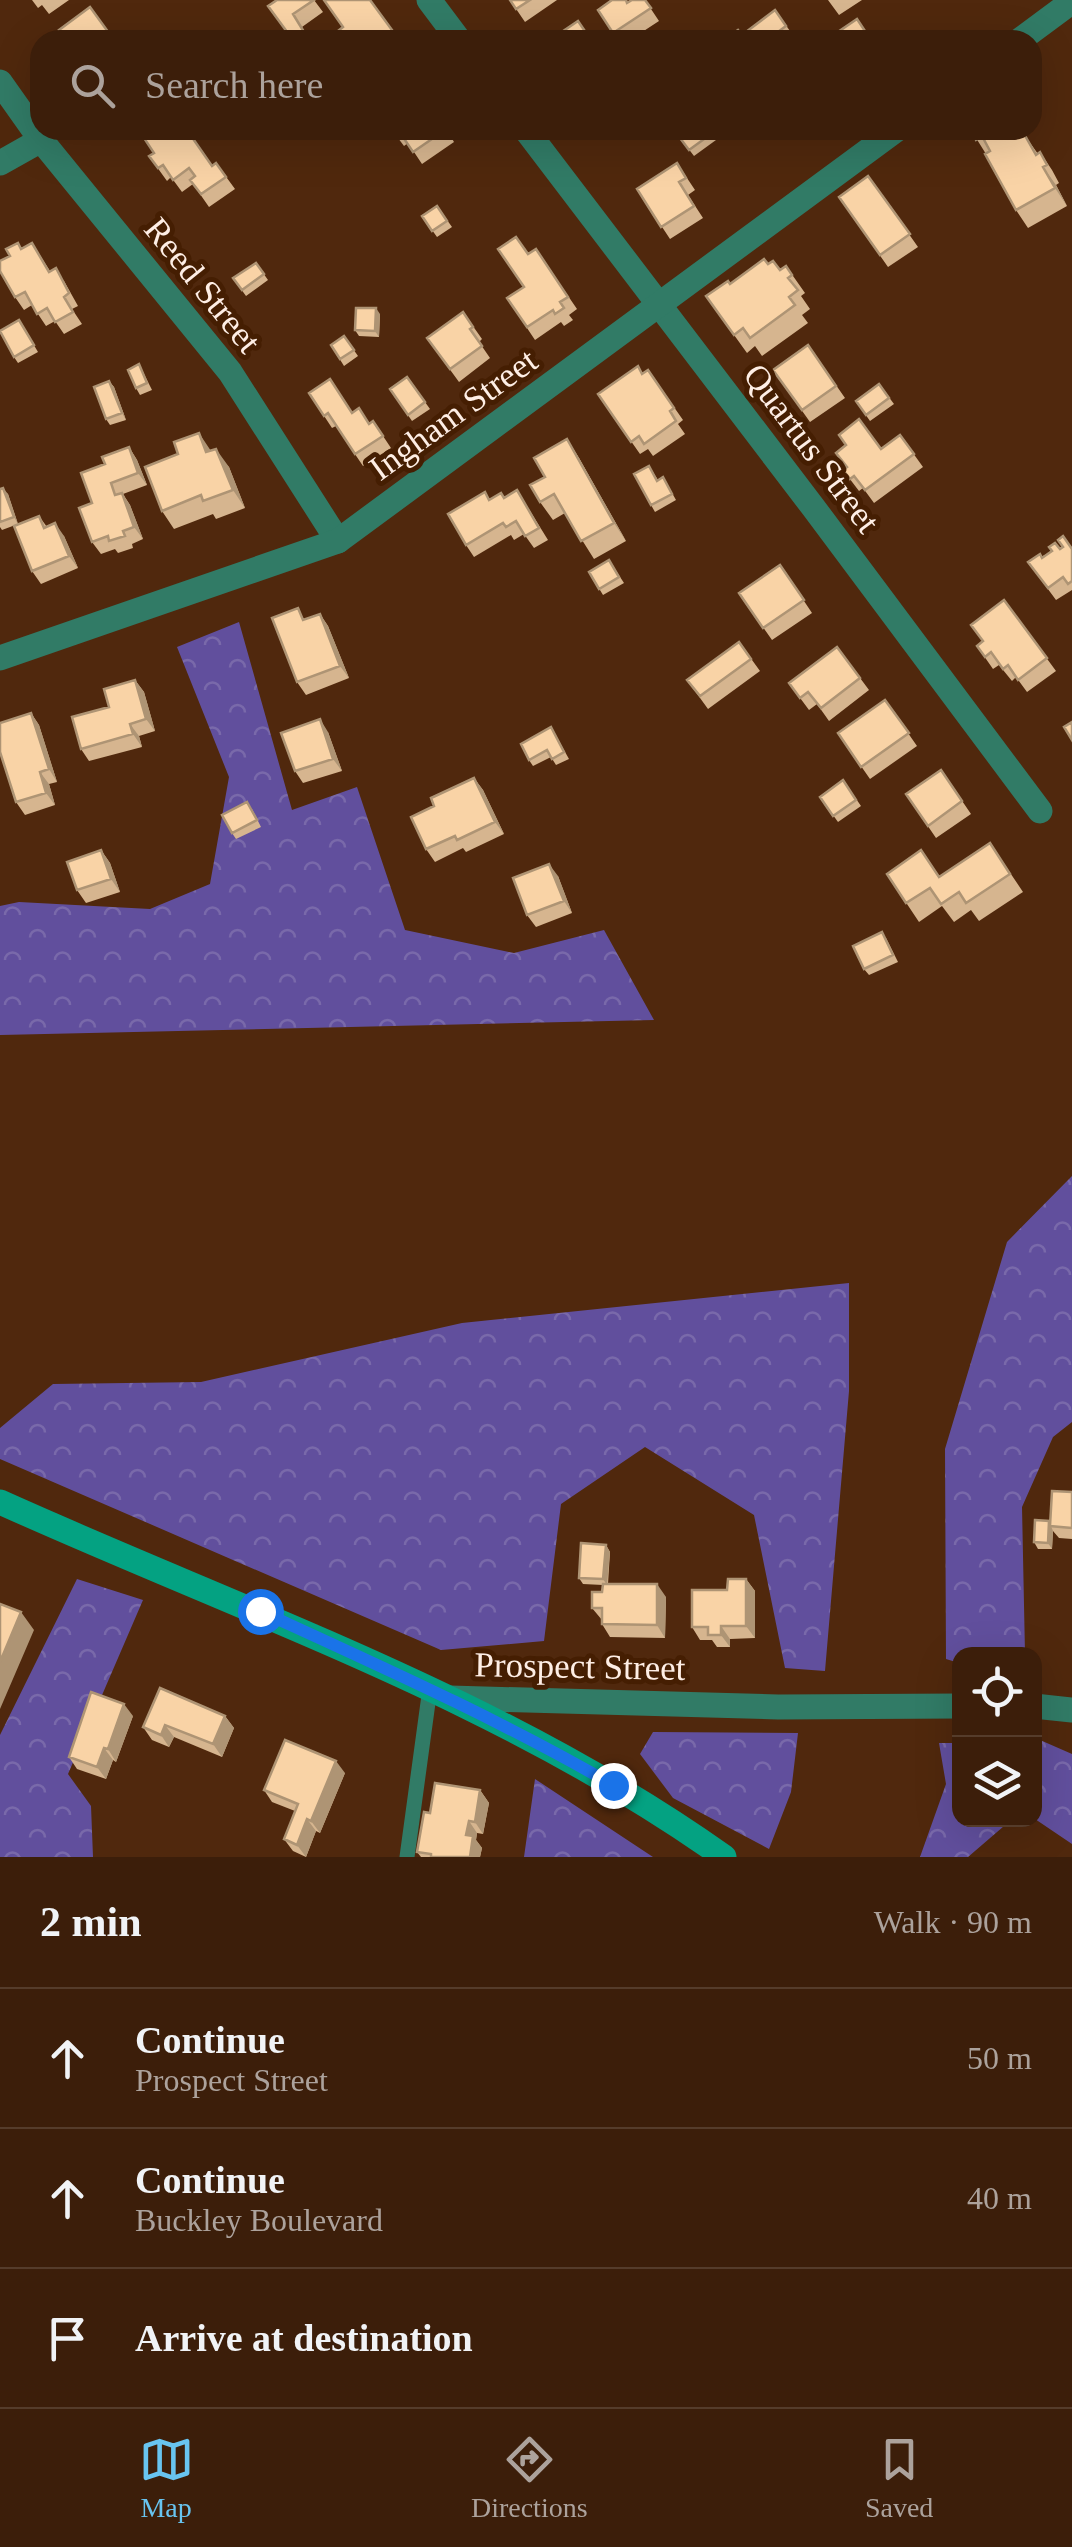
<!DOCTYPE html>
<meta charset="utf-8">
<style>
body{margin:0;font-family:Georgia,serif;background:#432713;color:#f1f3f6}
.controls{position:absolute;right:30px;bottom:30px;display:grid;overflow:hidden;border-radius:20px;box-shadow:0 10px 40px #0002}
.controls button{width:90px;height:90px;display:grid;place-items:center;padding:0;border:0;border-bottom:2px solid #553c2b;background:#3c1e0a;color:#f1f3f6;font:50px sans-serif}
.stop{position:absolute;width:30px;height:30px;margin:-22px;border:8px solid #1a73e8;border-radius:50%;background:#fff}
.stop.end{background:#1a73e8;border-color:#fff;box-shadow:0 2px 10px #0008}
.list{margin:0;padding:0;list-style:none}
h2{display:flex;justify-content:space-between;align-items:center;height:130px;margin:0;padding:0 40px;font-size:42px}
h2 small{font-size:32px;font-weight:400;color:#aca29c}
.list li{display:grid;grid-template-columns:65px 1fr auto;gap:30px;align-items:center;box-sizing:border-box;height:140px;padding:0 40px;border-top:2px solid #553c2b}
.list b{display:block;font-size:38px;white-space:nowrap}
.list p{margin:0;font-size:32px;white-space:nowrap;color:#aca29c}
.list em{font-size:32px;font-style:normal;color:#aca29c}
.icon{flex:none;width:55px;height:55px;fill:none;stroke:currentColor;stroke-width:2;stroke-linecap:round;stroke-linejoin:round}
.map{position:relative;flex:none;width:1072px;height:1857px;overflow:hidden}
.search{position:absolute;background:#3c1e0a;box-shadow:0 10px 40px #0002;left:30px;right:30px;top:30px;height:110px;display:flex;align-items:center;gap:25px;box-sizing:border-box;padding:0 35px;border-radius:30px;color:#aca29c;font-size:38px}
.sheet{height:550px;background:#3c1e0a}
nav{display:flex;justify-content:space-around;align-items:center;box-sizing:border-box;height:140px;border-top:2px solid #553c2b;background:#3c1e0a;font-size:28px;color:#aca29c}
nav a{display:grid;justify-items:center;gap:5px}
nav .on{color:#68c4f0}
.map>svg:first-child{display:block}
.forest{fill:url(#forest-crowns)}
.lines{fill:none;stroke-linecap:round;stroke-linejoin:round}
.service{stroke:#317b66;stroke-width:15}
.minor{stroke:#317b66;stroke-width:25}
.tertiary{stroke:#317b66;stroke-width:25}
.secondary{stroke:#04a282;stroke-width:25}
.wall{fill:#d6b58f}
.shaded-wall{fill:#ae9474}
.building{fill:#f9d3a6;stroke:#ae9474;stroke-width:2.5}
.route{stroke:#1a73e8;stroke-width:12}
.labels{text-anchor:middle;stroke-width:10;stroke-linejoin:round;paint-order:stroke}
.street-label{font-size:35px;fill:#feeee5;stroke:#451e02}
</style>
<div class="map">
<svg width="1072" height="1857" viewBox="0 0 1072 1857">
<defs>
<pattern id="forest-crowns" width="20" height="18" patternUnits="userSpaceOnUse" patternTransform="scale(2.5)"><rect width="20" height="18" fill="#614f9d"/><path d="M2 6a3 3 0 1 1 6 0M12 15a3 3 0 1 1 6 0" fill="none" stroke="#7969aa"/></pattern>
</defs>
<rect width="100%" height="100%" fill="#50280d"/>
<!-- forest -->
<path class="forest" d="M239 622 292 810 357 787 405 930 514 953 604 930 654 1020 0 1035V906L19 902 150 909 210 884 229 777 177 647Z
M1072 1176V1422L1053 1437 1022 1507 1025 1654H960L959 1663 946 1659 945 1449 1007 1242Z
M849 1283V1391L825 1671 785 1668 754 1515 645 1447 561 1504 544 1641 441 1650 0 1459V1428L53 1384 201 1382 462 1323Z
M77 1579 143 1600 68 1774 91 1806 93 1857H0V1735Z
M653 1732 798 1733 791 1792 769 1849 673 1798 640 1754Z
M1035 1740H1040L1072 1754V1844L1035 1819Z
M939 1743H959L960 1820H1011L968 1857H920L946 1784Z
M535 1779 653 1857H524Z"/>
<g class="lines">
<!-- service -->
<path class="service" d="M407 1857 430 1688"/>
<!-- minor -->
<path class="minor" d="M429 0 459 40
M0 82 41 140 230 372 338 541
M526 130 813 507 1040 811
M0 163 41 140"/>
<!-- tertiary -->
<path class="tertiary" d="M1020 40 1066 6
M0 658 338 541 896 130
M450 1698 778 1707 960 1706
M1034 1706 1072 1710"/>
<!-- secondary -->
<path class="secondary" d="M0 1502C246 1613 502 1699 724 1857"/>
</g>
<!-- wall -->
<path class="wall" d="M32 0H69L49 14 42 5 38 8Z
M277 0H314L323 12 302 27 310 40H291Z
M370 0 399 40H337L343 27Z
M510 0H557L525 22Z
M645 0 659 21 630 40H618L598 10Z
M828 0H862L839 15Z
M775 10 795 38 792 40H724L742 35Z
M392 130H447L454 142 422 164 408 143 404 146Z
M674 130 711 134 716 140 694 156Z
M971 130H1021L1038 154 1040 152 1052 170 1059 183 1056 185 1067 206 1028 228 1016 210 986 154Z
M149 156 212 166 216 163 235 189 209 207 193 184 182 192 171 177 167 181Z
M677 163 695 190 688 195 703 218 670 239 637 189Z
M868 176 918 247 888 267 839 197Z
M437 206 452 227 437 237 422 216Z
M18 243 22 249 32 243 50 271 64 281 78 306 72 309 82 324 64 334 55 321 46 326 32 305 24 310 15 297 10 256Z
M536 249 577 309 569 315 573 320 564 326 561 322 535 340 507 298 524 287 528 254Z
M256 263 268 280 246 296 233 278Z
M768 264 780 270 786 266 805 293 801 296 810 309 802 315 808 323 762 356 755 346 747 353 706 296Z
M463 312 482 339 479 342 490 358 459 382 427 338Z
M380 314 379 337 359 336 355 330Z
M19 320 38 352 18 363 14 357Z
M344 336 358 356 344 366 331 345Z
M808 345 845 398 810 422 773 370Z
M139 364 152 390 140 395 136 388Z
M648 370 683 420 678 424 685 434 653 456 648 449 640 454 598 394Z
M407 377 430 409 412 421 390 389Z
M109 381 114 387 126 420 110 425 106 419Z
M879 384 894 404 870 421 856 401Z
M309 393 352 413 370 423 373 421 391 448 363 466 336 426 332 428Z
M900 435 923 467 874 503 863 488 859 491 843 470 881 449Z
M567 439 579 458 626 541 594 559 565 513 553 520 540 502 545 477Z
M129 447 137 460 147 485 123 494 130 505 143 539 132 544 133 548 118 553 115 549 101 554 92 542V503Z
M211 450 229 467 245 508 216 519 213 514 174 529 162 511Z
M649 466 658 480 667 484 676 500 655 512 651 505Z
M0 489 8 494 18 524 2 530 0 527Z
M517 490 548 540 534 548 524 534 514 540 511 535 474 557 466 545 489 500 505 498Z
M39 516 47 527 64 536 78 568 41 584 32 571Z
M1060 549H1072V590L1056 600 1028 562Z
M609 560 624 583 603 595 589 572Z
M780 565 812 613 772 640 739 593Z
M1004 600 1056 671 1027 692 1016 677 1012 681 999 665 993 669 977 646 983 641Z
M320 614 328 626 349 678 306 695 297 682Z
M739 642 760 671 708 709 687 680Z
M837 647 869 690 829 721 817 704 809 710 789 683Z
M135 680 144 692 155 731 139 736 142 747 89 761 81 749 109 707Z
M885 700 917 746 870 779 838 733Z
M31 713 39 725 57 782 49 784 55 805 25 815 16 802Z
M551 727 569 759 556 765 551 757 533 766 529 760Z
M328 732 342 771 303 783 295 771Z
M941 770 971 814 936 838 906 794Z
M474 778 483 790 504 834 466 852 463 848 435 862 426 849 434 806Z
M843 780 861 806 838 822 820 797Z
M252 809 261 827 236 839 232 833Z
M990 843 1023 892 979 921 971 910 954 922 942 906 919 922 887 874 939 877Z
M101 850 110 863 120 892 86 903 77 890Z
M558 876 572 913 536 927 527 915Z
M886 938 898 962 869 975 864 969Z
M1072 1492V1539L1059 1538 1053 1531 1052 1549H1038L1034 1542Z
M606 1545 610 1552 608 1584 666 1597 665 1638 610 1637 602 1624V1620L592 1608 602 1592 603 1585 583 1584 579 1578Z
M746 1579 755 1591V1638L730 1639V1647H717L712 1640H700L692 1627 727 1590Z
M133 1716 116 1762 113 1760 106 1779 77 1769 69 1757Z
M225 1716 234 1728 222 1757 174 1737 169 1747 152 1740 143 1727Z
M345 1773 320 1833 316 1831 306 1857 293 1851 284 1839 295 1811 272 1802 264 1790Z
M480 1790 489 1803 483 1834 477 1833 476 1840 482 1848 480 1857H421L417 1852 430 1813Z"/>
<!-- shaded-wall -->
<path class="shaded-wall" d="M1043 167 1056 185 1067 206 1055 188Z
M376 308 380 314 379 337 375 331Z
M109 381 114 387 126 420 122 413Z
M199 433 211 451 206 452Z
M567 439 579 458 626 541 614 523Z
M129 447 137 460 147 485 138 473Z
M216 449 229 467 245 508 233 490Z
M3 488 8 494 18 524 14 517Z
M122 493 130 505 143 539 134 527Z
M55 523 64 536 78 568 69 556Z
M320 614 328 626 349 678 340 666Z
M135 680 144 692 155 731 146 719Z
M31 713 39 725 57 782 49 769Z
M320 719 328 732 342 771 333 759Z
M130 724 139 736 142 747 133 734Z
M40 772 49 784 55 805 46 793Z
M474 778 483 790 504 834 495 822Z
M101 850 110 863 120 892 111 879Z
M549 864 558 876 572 913 564 901Z
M1049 1521 1053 1531 1052 1549 1048 1543Z
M606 1545 610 1552 607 1585 603 1579Z
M746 1579 755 1591V1638L746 1626Z
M657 1584 666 1597 665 1638 657 1625Z
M21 1612 34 1630 0 1709V1662Z
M721 1626 730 1639V1647L721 1635Z
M124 1704 133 1716 116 1762 108 1749Z
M225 1716 234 1728 222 1757 213 1744Z
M165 1725 174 1737 169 1747 161 1735Z
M104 1748 113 1760 106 1779 97 1767Z
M336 1761 345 1773 320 1833 311 1821Z
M480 1790 489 1803 483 1834 475 1822Z
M307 1819 316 1831 306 1857 297 1845Z
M469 1821 477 1833 476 1840 482 1848 480 1857H470L466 1835Z"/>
<!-- building -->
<path class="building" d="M277 0H314L293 14 304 32 293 40 268 6Z
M324 0H370L392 30 379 40H352L351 39 349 40H337L333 35 343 27Z
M510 0H530L516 9Z
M612 0H626L627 3 632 0H645L651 8 613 33 598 10Z
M90 7 114 40H67L59 30Z
M775 10 786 26 767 40H724L738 30 742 35Z
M857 19 871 40H838L835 34Z
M578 21 591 40H550Z
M150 130H187L212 166 216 163 226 177 201 194 190 180 195 176 189 168 173 180 163 165 158 168 149 156 154 153 142 135Z
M392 130H445L413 152 399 131 395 134Z
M674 130H708L711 134 689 150Z
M971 130H1011L1015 137 1023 132 1036 155 1040 152 1047 165 1043 167 1055 188 1016 210 985 154 990 151 982 136 976 140Z
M677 163 686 178 679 182 694 206 661 227 637 189Z
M868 176 910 234 880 255 839 197Z
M437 206 447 221 432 231 422 216Z
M516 237 528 254 536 249 568 297 560 302 564 308 555 314 553 310 527 327 507 298 524 287 498 249Z
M18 243 21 249 32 243 49 272 56 268 69 293 64 297 73 312 55 322 47 308 37 314 25 292 15 297 0 271V261L10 256 6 249Z
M764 259 768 264 773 261 780 270 786 266 792 275 788 278 798 290 789 297 795 305 750 338 743 328 734 335 706 296 728 281 730 284Z
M256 263 264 274 242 290 233 278Z
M356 308H376L375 331 355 330Z
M463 312 473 327 470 329 482 346 450 369 427 338Z
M19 320 34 345 14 357 0 331Z
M344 336 354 350 340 359 331 345Z
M808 345 836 386 802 410 773 370Z
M139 364 147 383 136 388 128 370Z
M638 366 642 374 648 370 674 408 670 411 676 421 644 444 639 436 631 442 598 394Z
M407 377 425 402 408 415 390 389Z
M330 379 352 413 359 408 369 424 373 421 383 436 355 454 328 413 324 416 309 393Z
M109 381 122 413 106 419 94 387Z
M879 384 889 398 866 415 856 401Z
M859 419 881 449 900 435 914 454 865 490 854 476 850 479 843 470 847 467 836 453 846 445 839 435Z
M199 433 206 452 216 449 233 490 203 501 201 495 162 511 145 467 178 454 174 442Z
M567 439 614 523 581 541 554 494 540 502 530 485 545 477 534 458Z
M129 447 138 473 111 483 115 495 122 493 134 527 123 531 125 536 109 541 108 536 92 542 79 508 92 503 81 473 105 464 102 457Z
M649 466 657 481 663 477 672 494 651 505 634 474Z
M3 488 14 517 0 522V489Z
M517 490 539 528 525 536 516 521 506 527 503 523 466 545 448 514 485 492 489 500 501 493 504 498Z
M39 516 44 528 55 523 69 556 32 571 14 526Z
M1063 536 1072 549V581L1068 584 1063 577 1048 588 1028 562 1040 554 1042 558 1052 551 1049 547 1055 543 1060 549 1063 547 1058 540Z
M609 560 619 577 599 589 589 572Z
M780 565 804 600 763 628 739 593Z
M1004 600 1047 658 1018 680 1008 665 1003 669 991 652 985 657 977 646 983 641 971 625Z
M298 608 303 620 320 614 340 666 297 682 272 618Z
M739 642 751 659 700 696 687 680Z
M837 647 860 678 821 708 808 692 800 698 789 683Z
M135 680 146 719 130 724 133 734 81 749 72 717 109 707 104 689Z
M885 700 909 733 861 767 838 733Z
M31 713 49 769 40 772 46 793 16 802 0 752V723Z
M320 719 333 759 295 771 281 733Z
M1072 722V740L1064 727Z
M551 727 564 752 552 759 547 750 529 760 521 744Z
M941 770 962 801 928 826 906 794Z
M474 778 495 822 457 840 455 836 426 849 411 817 434 806 431 798Z
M843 780 856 800 833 816 820 797Z
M247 802 257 820 232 833 222 815Z
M990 843 1010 874 966 903 959 892 941 904 930 888 906 903 887 874 921 850 939 877Z
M101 850 111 879 77 890 67 862Z
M549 864 564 901 527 915 513 878Z
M882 932 893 955 864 969 853 946Z
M1052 1491 1072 1492V1528L1050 1526Z
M1035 1520 1049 1521 1048 1543 1034 1542Z
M581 1543 606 1545 603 1579 579 1578Z
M728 1579H746V1626H721V1635H708V1627H692V1590H727Z
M603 1584H657V1625L602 1624V1608H592V1592H602Z
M0 1604 21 1612 0 1662Z
M160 1688 225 1716 213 1744 165 1725 161 1735 143 1727Z
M91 1692 124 1704 108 1749 104 1748 97 1767 69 1757Z
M285 1740 336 1761 311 1821 307 1819 297 1845 284 1839 298 1804 264 1790Z
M435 1783 480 1790 475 1822 469 1821 466 1835 473 1836 470 1857H431V1854L417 1852 424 1812 430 1813Z"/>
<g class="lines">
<!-- route -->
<path class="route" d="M260 1611C380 1666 499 1719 613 1785"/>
</g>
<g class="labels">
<!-- street labels -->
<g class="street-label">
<text transform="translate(203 285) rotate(51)" y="12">Reed Street</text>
<text transform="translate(453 414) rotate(-36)" y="12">Ingham Street</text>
<text transform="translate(812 448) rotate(53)" y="12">Quartus Street</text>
<text transform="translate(580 1666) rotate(1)" y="12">Prospect Street</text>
</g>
</g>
</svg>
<div class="controls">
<button><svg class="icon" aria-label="locate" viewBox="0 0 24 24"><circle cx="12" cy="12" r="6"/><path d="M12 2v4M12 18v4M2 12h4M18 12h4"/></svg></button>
<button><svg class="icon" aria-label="layers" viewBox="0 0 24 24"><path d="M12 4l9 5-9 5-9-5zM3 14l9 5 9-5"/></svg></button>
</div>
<div class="stop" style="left:260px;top:1611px"></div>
<div class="stop end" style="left:613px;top:1785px"></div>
<div class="search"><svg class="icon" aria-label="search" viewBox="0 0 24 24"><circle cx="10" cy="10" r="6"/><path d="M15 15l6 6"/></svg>Search here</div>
</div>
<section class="sheet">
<h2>2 min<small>Walk · 90 m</small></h2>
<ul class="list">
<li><svg class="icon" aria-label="ahead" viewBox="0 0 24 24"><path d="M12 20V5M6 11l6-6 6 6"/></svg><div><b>Continue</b><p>Prospect Street</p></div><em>50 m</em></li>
<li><svg class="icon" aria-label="ahead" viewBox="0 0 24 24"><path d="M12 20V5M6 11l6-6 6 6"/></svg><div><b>Continue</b><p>Buckley Boulevard</p></div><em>40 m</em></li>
<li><svg class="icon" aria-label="arrive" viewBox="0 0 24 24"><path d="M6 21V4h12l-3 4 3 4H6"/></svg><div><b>Arrive at destination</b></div></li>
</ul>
</section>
<nav>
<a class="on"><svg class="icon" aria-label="map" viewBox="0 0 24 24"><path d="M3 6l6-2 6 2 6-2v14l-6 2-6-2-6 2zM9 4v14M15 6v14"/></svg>Map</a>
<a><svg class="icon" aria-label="directions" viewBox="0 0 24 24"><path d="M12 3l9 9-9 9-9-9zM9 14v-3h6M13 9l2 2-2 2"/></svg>Directions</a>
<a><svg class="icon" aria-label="saved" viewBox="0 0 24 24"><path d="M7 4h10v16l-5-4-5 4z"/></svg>Saved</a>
</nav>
